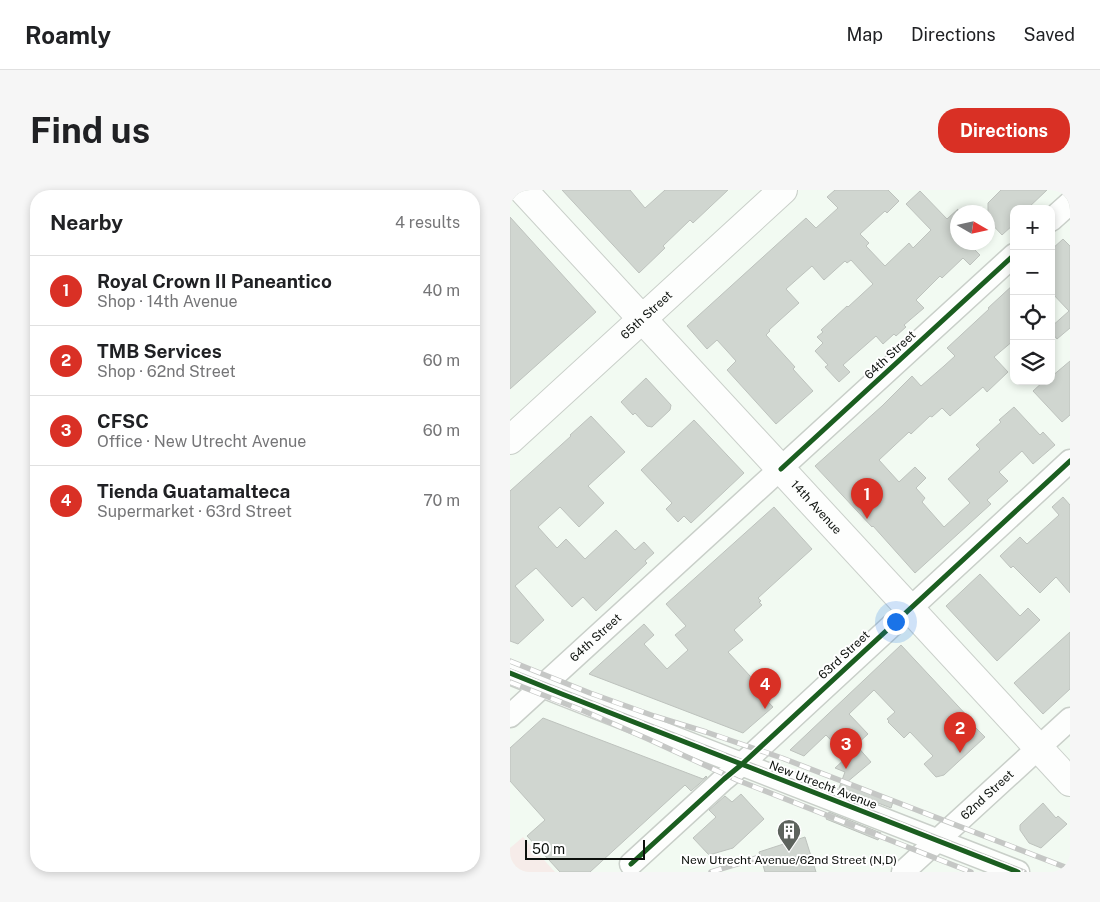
<!DOCTYPE html>
<meta charset="utf-8">
<style>
body{margin:0;font-family:"Public Sans",sans-serif;background:#f6f6f6;color:#202124}
.controls{position:absolute;right:15px;top:15px;display:grid;overflow:hidden;border-radius:10px;box-shadow:0 2px 8px #0003}
.controls button{width:45px;height:45px;display:grid;place-items:center;padding:0;border:0;border-bottom:1px solid #e0e0e0;background:#fff;color:#202124;font:25px sans-serif}
.compass{position:absolute;left:440px;top:15px;width:45px;height:45px;border-radius:50%;background:#fff;box-shadow:0 2px 8px #0003;rotate:99deg}
.scale{position:absolute;left:15px;bottom:12px;width:120px;box-sizing:border-box;padding-left:5px;border:2px solid #0d110d;border-top:0;font-size:14px;line-height:18px;white-space:nowrap;color:#0d110d;-webkit-text-stroke:4px #fff;paint-order:stroke}
.you{position:absolute;left:385px;top:431px;width:18px;height:18px;margin:-12px;border:4px solid #fff;border-radius:50%;background:#1a73e8;box-shadow:0 0 0 8px #1a73e833}
.badge{display:grid;place-items:center;width:32px;height:32px;border-radius:50%;background:#d93025;color:#fff;font-size:16px;font-weight:700}
.pin{position:absolute;translate:-50% -41px;filter:drop-shadow(0 1px 2px #0008)}
.pin::after{content:'';position:absolute;top:26px;width:18px;height:15px;background:inherit;clip-path:polygon(0 0,100% 0,50% 100%)}
.list{margin:0;padding:0;list-style:none}
h2{display:flex;justify-content:space-between;align-items:center;height:65px;margin:0;padding:0 20px;font-size:21px}
h2 small{font-size:16px;font-weight:400;color:#757577}
.list li{display:grid;grid-template-columns:32px 1fr auto;gap:15px;align-items:center;box-sizing:border-box;height:70px;padding:0 20px;border-top:1px solid #e0e0e0}
.list b{display:block;font-size:19px;white-space:nowrap}
.list p{margin:0;font-size:16px;white-space:nowrap;color:#757577}
.list em{font-size:16px;font-style:normal;color:#757577}
.icon{flex:none;width:28px;height:28px;fill:none;stroke:currentColor;stroke-width:2;stroke-linecap:round;stroke-linejoin:round}
.map{position:relative;flex:none;width:560px;height:682px;overflow:hidden;border-radius:20px}
header{display:flex;align-items:center;gap:30px;box-sizing:border-box;height:70px;padding:0 25px;background:#fff;border-bottom:1px solid #e0e0e0}
header strong{font-size:24px}
nav{display:flex;gap:28px;margin-inline-start:auto;font-size:18px}
.intro{display:flex;align-items:center;justify-content:space-between;box-sizing:border-box;height:120px;padding:0 30px}
h1{margin:0;font-size:35px}
.button{padding:12px 22px;border-radius:20px;background:#d93025;color:#fff;font-size:18px;font-weight:700}
main{display:flex;gap:30px;padding:0 30px}
aside{flex:1;background:#fff;border-radius:20px;box-shadow:0 2px 8px #0003}
.map>svg:first-child{display:block}
.green{fill:#f6ece9}
.building{fill:#d0d6d0;stroke:#bdc2bd}
.lines{fill:none;stroke-linecap:round;stroke-linejoin:round}
.minor-casing{stroke:#c9cfc9;stroke-width:25}
.major-casing{stroke:#c9cfc9;stroke-width:30}
.minor{stroke:#fdfefd;stroke-width:22}
.major{stroke:#fdfefd;stroke-width:28}
.rail-casing{stroke:#c5c7c5;stroke-width:5.5}
.rail{stroke:#fff;stroke-width:4;stroke-dasharray:11;stroke-linecap:butt}
.cycleway-casing{stroke:#fff;stroke-width:8}
.cycleway{stroke:#1b5e20;stroke-width:5}
.labels{text-anchor:middle;stroke-width:4;stroke-linejoin:round;paint-order:stroke}
.street-label{font-size:12px;fill:#0d110d;stroke:#fff}
.poi-label{font-size:12px;fill:#0d110d;stroke:#fff}
</style>
<header>
<strong>Roamly</strong>
<nav><a>Map</a><a>Directions</a><a>Saved</a></nav>
</header>
<div class="intro"><h1>Find us</h1><a class="button">Directions</a></div>
<main>
<aside>
<h2>Nearby<small>4 results</small></h2>
<ul class="list">
<li><span class="badge">1</span><div><b>Royal Crown II Paneantico</b><p>Shop · 14th Avenue</p></div><em>40 m</em></li>
<li><span class="badge">2</span><div><b>TMB Services</b><p>Shop · 62nd Street</p></div><em>60 m</em></li>
<li><span class="badge">3</span><div><b>CFSC</b><p>Office · New Utrecht Avenue</p></div><em>60 m</em></li>
<li><span class="badge">4</span><div><b>Tienda Guatamalteca</b><p>Supermarket · 63rd Street</p></div><em>70 m</em></li>
</ul>
</aside>
<div class="map">
<svg width="560" height="682" viewBox="0 0 560 682">
<rect width="100%" height="100%" fill="#f2faf2"/>
<!-- green -->
<path class="green" d="M13 647 45 682H0V658Z"/>
<!-- building -->
<path class="building" d="M52 0H120L135 18 155 0H218L183 33 180 30 153 56 155 58 129 83Z
M325 0H378L389 11 377 23 375 21 350 44 359 53 356 56 375 76 399 53 403 58 421 40 396 14 410 1 437 29 448 19V52H457L470 65 460 75 453 68 432 88 430 86 406 110 414 118 394 135 396 137 386 146 384 144 373 154 366 146 333 175 340 182 329 192 315 177 318 175 305 161 313 153 307 147 313 142 311 140 337 116 338 117 363 94 341 70 337 73 335 71 314 90 302 76 276 99 289 113 259 140 260 141 256 145 285 177 283 179 303 201 266 234 217 180 226 171 217 161 207 150 197 159 177 136 296 28 306 38 328 18 317 7Z
M491 0H537L517 19H504V34L492 45 478 30V13Z
M0 27 86 122 0 199Z
M553 49 560 56V138L547 149 541 142V137L559 121 541 102V60Z
M504 94V150L484 167 498 182 477 202 473 197 440 226 432 218 422 227 420 226 401 244 399 242 369 270 389 292 405 277 416 288 406 298 415 308 412 312 434 337 460 313 438 289 470 259 466 255 491 232 489 230 504 217 530 245 533 242 545 255 523 274 512 261 501 271 489 282 498 291 477 310 481 314 405 383 363 336 362 337 305 276 372 216 402 186 411 196 434 176 445 166 437 158 479 119 478 118Z
M560 171V225L552 232 523 201 534 191H541V187Z
M136 188 161 215 160 220 142 237 137 236 125 223 123 225 111 212Z
M81 226 115 262 78 296 94 313 69 337 50 317 28 337 47 358 56 349 75 369 106 340 125 360 134 352 144 363 135 371 137 373 86 421 73 407 62 417 26 378 5 396 34 430 8 454 0 451V301L61 246 60 245Z
M184 230 234 283 181 333 174 326 168 332 156 319 162 313 131 280Z
M553 307 560 315V403L546 387 530 403 503 376 501 378 490 366 510 347 517 354 549 325 542 317Z
M264 317 302 359 248 408 251 411 249 412 252 415 224 440 233 450 218 462 251 498 248 501 263 517 233 543 79 484 134 434 144 445 134 454 157 479 178 460 165 445 176 436 156 414Z
M470 384 510 426 518 418 530 430 487 471 436 416Z
M560 442V499L533 524 504 493Z
M391 455 461 530 460 532 475 547 434 585 426 587 414 574 423 566 400 542 394 548 378 532 379 531 377 529 385 522 364 500 339 524 358 544 346 555 361 572 336 593 383 612 381 618 329 598 335 582 325 578 337 567 316 545 294 566 280 560Z
M33 528 193 589 196 586 197 587 181 601 175 595 80 682H50L17 646 35 630 0 591V558Z
M231 604 254 629 223 658 199 665 183 648 206 627 199 620 215 606 222 612Z
M533 613 546 628 548 626 557 634 531 658 519 653 510 640V635Z
M319 622 371 643 368 650 316 629Z
M295 647 306 682H255L249 662Z"/>
<g class="lines">
<!-- minor casing -->
<g class="minor-casing">
<g id="minor">
<path d="M541 30 560 13"/>
<path d="M0 483 52 504 508 682"/>
<path id="s1" d="M0 526 504 65"/>
<path d="M121 674 214 589 231 575 560 271"/>
<path id="s2" d="M393 682 560 529"/>
</g>
</g>
<!-- major casing -->
<g class="major-casing">
<g id="major">
<path id="s3" d="M13 0 560 592"/>
<path id="s4" d="M0 250 273 0"/>
</g>
</g>
<!-- minor -->
<use href="#minor" class="minor"/>
<!-- major -->
<use href="#major" class="major"/>
<!-- rail casing -->
<g class="rail-casing">
<path id="rail" d="M0 471 80 503 144 526 196 542 272 568 560 679
M0 481 514 682
M0 492 74 521 138 549 227 590 461 682
M201 682 250 667"/>
</g>
<!-- rail -->
<use href="#rail" class="rail"/>
<!-- cycleway casing -->
<g class="cycleway-casing">
<path id="cycleway" d="M271 279 504 65
M0 483 52 504 508 682
M121 674 214 589 231 575 560 271"/>
</g>
<!-- cycleway -->
<use href="#cycleway" class="cycleway"/>
</g>
<!-- icons -->
<defs>
<g id="building-pin" transform="scale(1.25)"><path d="M0 17L-7.5 6A9.5 9.5 0 1 1 7.5 6Z" fill="#5d635d" stroke="#fff"/><path d="M-4-6H4V6H1V3H-1V6H-4ZM-2.5-4.3h1.7v1.8h-1.7ZM.8-4.3h1.7v1.8H.8ZM-2.5-1h1.7V.8h-1.7ZM.8-1h1.7V.8H.8Z" fill="#fff"/></g>
</defs>
<g fill-rule="evenodd">
<use href="#building-pin" x="279" y="641"/>
</g>
<g class="labels">
<!-- street labels -->
<g class="street-label">
<text dy="4" stroke="none"><textPath href="#s4" startOffset="185">65th Street</textPath></text>
<text transform="translate(380 165) rotate(-43)" y="4">64th Street</text>
<text dy="4" stroke="none"><textPath href="#s3" startOffset="432">14th Avenue</textPath></text>
<text dy="4" stroke="none"><textPath href="#s1" startOffset="116">64th Street</textPath></text>
<text transform="translate(334 465) rotate(-43)" y="4">63rd Street</text>
<text transform="translate(313 595) rotate(21)" y="4">New Utrecht Avenue</text>
<text dy="4" stroke="none"><textPath href="#s2" startOffset="114">62nd Street</textPath></text>
</g>
<!-- poi labels -->
<g class="poi-label">
<text x="279" y="674">New Utrecht Avenue/62nd Street (N,D)</text>
</g>
</g>
</svg>
<div class="controls">
<button>+</button>
<button>−</button>
<button><svg class="icon" aria-label="locate" viewBox="0 0 24 24"><circle cx="12" cy="12" r="6"/><path d="M12 2v4M12 18v4M2 12h4M18 12h4"/></svg></button>
<button><svg class="icon" aria-label="layers" viewBox="0 0 24 24"><path d="M12 4l9 5-9 5-9-5zM3 14l9 5 9-5"/></svg></button>
</div>
<svg class="compass" viewBox="-18 -18 36 36"><path d="M0-13l5 13h-10z" fill="#e53935"/><path d="M0 13l5-13h-10z" fill="#757577"/></svg>
<div class="scale">50 m</div>
<div class="you"></div>
<div class="pin badge" style="left:357px;top:329px">1</div>
<div class="pin badge" style="left:450px;top:563px">2</div>
<div class="pin badge" style="left:336px;top:579px">3</div>
<div class="pin badge" style="left:255px;top:519px">4</div>
</div>
</main>
